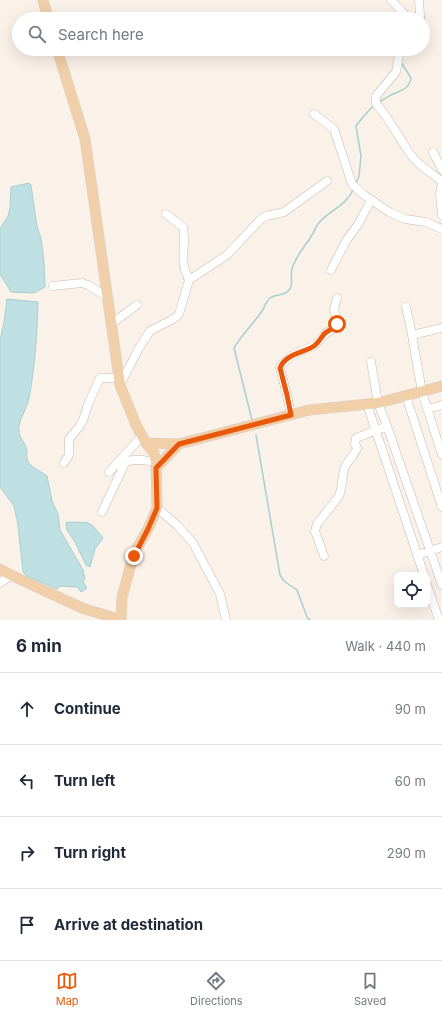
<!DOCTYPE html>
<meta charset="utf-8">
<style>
body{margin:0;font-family:Inter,sans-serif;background:#f2f2f3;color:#1f2937}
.controls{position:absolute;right:12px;bottom:12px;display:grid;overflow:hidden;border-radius:8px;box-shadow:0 4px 16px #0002}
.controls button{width:36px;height:36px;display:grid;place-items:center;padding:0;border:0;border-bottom:1px solid #e0e1e3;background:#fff;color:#1f2937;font:20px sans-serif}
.stop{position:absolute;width:12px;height:12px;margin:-9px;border:3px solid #ea580c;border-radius:50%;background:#fff}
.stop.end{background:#ea580c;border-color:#fff;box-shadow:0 1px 4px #0008}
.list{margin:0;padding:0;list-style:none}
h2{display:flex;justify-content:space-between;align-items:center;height:52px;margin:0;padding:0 16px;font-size:17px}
h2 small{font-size:13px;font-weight:400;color:#747a83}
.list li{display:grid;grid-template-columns:26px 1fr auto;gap:12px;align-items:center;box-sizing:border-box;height:72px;padding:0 16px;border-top:1px solid #e0e1e3}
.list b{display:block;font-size:15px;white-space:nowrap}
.list em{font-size:13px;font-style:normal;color:#747a83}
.icon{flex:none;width:22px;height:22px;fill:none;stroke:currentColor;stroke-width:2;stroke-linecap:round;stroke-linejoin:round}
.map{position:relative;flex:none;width:442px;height:620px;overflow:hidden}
.search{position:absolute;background:#fff;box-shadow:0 4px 16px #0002;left:12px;right:12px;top:12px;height:44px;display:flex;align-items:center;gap:10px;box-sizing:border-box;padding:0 14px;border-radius:22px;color:#747a83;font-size:15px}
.sheet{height:340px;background:#fff}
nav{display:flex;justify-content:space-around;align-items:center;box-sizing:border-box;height:56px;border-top:1px solid #e0e1e3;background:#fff;font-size:11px;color:#747a83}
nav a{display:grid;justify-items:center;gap:2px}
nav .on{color:#ea580c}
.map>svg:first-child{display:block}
.water{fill:#bee0e2;stroke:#a6cfd2}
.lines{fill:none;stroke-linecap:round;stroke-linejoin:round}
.stream{stroke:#a6cfd2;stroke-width:1.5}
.minor-casing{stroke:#cbb9af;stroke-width:9}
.major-casing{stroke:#d7d0ce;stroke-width:11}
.minor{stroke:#fff;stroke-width:8}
.major{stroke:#f1cfa8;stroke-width:10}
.route{stroke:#ea580c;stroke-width:5}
</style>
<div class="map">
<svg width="442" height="620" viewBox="0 0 442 620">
<rect width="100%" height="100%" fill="#faf1e8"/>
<!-- water -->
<path class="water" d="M29 183 31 185 37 227 41 238 44 262 45 287 34 293 11 292 0 274V229L8 216 10 208 11 187Z
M7 299 38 302V303C37 335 35 367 29 398 27 410 17 421 19 433 20 437 24 442 26 447 28 452 26 454 27 459 29 467 41 471 47 476L52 501 58 514 60 530 83 570 85 578 83 582 87 588 81 592 77 587 60 586 57 589 27 576 23 572 18 525 14 506 0 487V340L4 323Z
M69 522C91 523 88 519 103 538L95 549 90 567 86 565 75 542 67 530 66 523Z"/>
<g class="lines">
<!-- stream -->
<path class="stream" d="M423 32 424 16
M403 53 408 49
M379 102C383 100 387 97 391 95 401 90 409 90 411 78L401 62
M356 183 359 176 361 156 356 126 363 117 374 105
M252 420 234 348C242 334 253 324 262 311 265 307 266 301 270 298 276 293 284 297 289 290 294 284 290 276 292 269 295 257 306 245 312 235 315 231 315 227 318 224 328 211 346 206 353 190
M256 435 280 575 284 581 297 590 307 617 310 620"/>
<!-- minor casing -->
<g class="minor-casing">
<path id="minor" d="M391 0 409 19
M419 19 420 16 419 0
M400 49 396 72 376 96V104C390 119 399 138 411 155 419 166 431 173 442 181
M314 114 334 129 352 184 364 195 389 212 405 219 426 222 442 229
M433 152 442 170
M442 184 440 194 442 215
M166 214 183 227C187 248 178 259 189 280
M331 270 346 241 359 223 371 200
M53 286 82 283 88 285 107 297
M406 307 412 335 422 392 442 455
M111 324 137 305
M412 335 442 328
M371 362 378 403 387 426 442 585
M120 385 139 348 150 331 175 318 179 314 189 280 227 255 261 219 266 216 284 212 327 181
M406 396 442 507
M367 404 424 575
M427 409 442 405
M291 415 287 395 280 368 281 365 291 356 315 345 326 333 333 329 337 324V321L334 309 337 298
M64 463 69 455V439L79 427 83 420 89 402 100 378H119
M109 472 142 436
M157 508 177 525 193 543 220 594 226 620
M102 512 125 463C133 457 147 461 156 462
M417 555 442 547
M324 556 315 531 317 524 339 496C343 486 341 478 345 467 348 460 355 455 357 448L355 444 356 438 387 426
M0 583 11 575
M427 585 439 620"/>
</g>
<!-- major casing -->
<g class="major-casing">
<path id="major" d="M43 0 48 19
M57 49 85 139 120 385 136 425 146 443 154 453 156 462 157 508 148 529 137 548 131 564 122 597 121 620
M146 443 179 444 309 410 378 403 442 386
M156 468 179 444
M0 569 11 575 82 608 121 620"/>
</g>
<!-- minor -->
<use href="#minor" class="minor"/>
<!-- major -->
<use href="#major" class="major"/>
</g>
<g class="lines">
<!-- route -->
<path class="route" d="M134 556 148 529 157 508 156 468 179 444 291 415 287 395 280 368C285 354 303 353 314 346 318 343 321 338 324 334 329 330 333 329 337 324"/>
</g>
</svg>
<div class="controls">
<button><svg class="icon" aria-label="locate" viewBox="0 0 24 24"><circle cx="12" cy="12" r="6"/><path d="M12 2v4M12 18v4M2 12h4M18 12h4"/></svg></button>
</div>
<div class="stop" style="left:337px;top:324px"></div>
<div class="stop end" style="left:134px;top:556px"></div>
<div class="search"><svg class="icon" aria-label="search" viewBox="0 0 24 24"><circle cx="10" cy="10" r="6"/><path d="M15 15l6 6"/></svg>Search here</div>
</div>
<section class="sheet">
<h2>6 min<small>Walk · 440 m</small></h2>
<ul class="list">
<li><svg class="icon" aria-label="ahead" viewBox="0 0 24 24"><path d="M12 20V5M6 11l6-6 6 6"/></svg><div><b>Continue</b></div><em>90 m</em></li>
<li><svg class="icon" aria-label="left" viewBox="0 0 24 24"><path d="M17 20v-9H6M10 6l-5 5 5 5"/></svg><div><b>Turn left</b></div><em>60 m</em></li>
<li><svg class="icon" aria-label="right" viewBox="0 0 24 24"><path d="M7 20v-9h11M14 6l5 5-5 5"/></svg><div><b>Turn right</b></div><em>290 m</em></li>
<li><svg class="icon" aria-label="arrive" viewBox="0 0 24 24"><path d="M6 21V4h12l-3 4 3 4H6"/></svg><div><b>Arrive at destination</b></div></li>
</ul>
</section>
<nav>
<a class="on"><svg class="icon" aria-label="map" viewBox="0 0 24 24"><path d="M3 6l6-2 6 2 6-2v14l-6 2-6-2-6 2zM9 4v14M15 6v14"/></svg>Map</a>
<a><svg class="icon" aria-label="directions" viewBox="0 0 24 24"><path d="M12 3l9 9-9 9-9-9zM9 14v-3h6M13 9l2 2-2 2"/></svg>Directions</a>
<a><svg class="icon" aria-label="saved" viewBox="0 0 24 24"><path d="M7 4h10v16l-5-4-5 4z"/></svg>Saved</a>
</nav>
